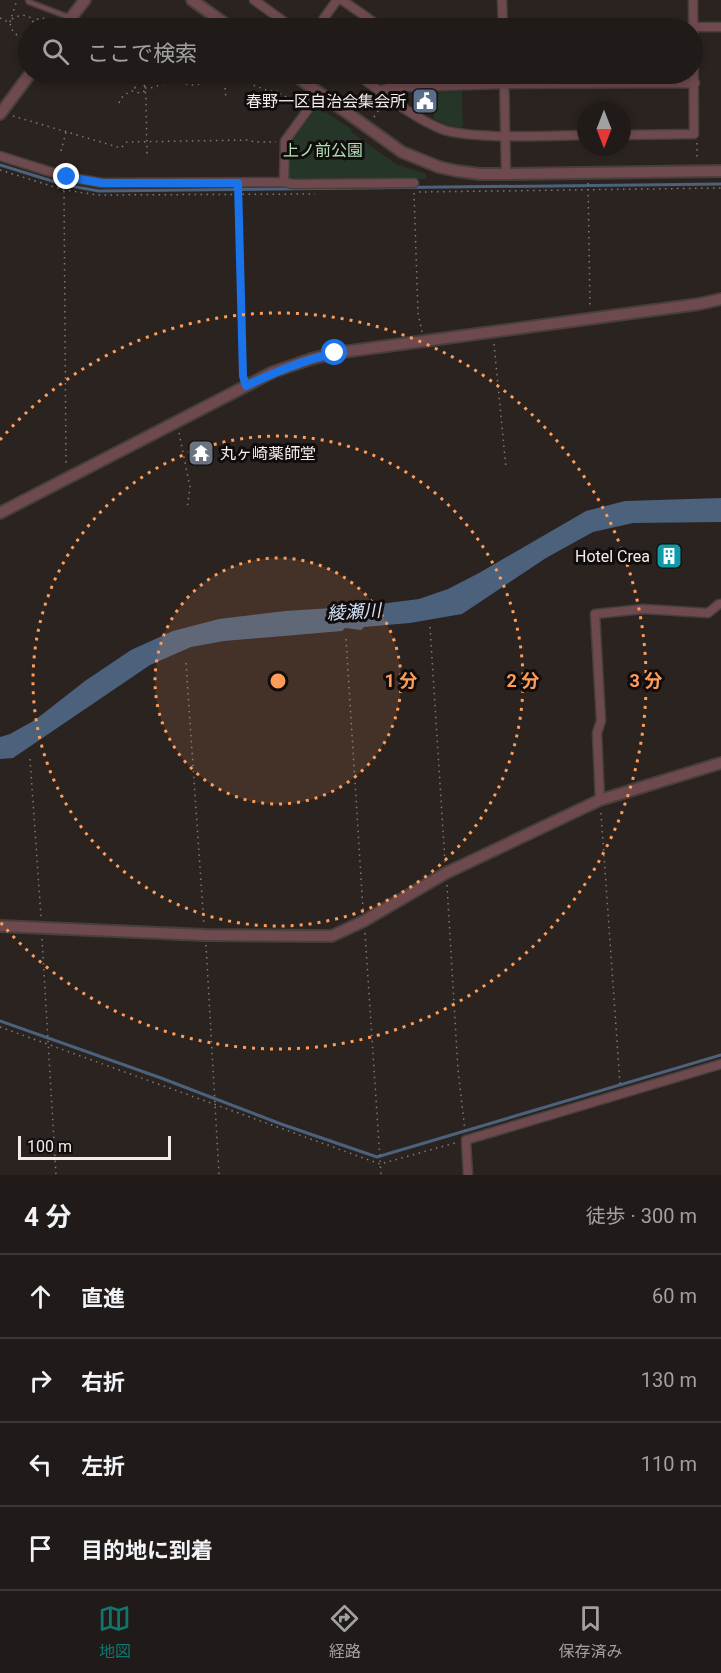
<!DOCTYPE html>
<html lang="ja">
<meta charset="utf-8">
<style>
body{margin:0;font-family:Roboto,"Noto Sans JP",sans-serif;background:#282321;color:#f1f3f6}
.compass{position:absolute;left:577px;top:102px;width:54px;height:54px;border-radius:50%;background:#201a18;box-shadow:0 3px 9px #0003;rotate:180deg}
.scale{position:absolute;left:18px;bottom:15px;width:153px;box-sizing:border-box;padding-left:6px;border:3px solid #f2ecea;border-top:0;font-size:16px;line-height:21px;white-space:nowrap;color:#f2ecea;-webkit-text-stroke:4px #110d0c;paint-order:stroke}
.stop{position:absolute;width:18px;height:18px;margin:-14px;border:4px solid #1a73e8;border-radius:50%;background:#fff}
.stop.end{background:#1a73e8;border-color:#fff;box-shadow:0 2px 6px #0008}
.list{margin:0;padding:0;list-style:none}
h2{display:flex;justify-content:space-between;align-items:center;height:78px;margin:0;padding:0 24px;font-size:26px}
h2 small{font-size:20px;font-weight:400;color:#a2a1a2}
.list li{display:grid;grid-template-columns:39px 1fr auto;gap:18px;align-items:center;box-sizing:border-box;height:84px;padding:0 24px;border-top:2px solid #3d3837}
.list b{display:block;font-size:22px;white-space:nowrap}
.list em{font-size:20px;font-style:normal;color:#a2a1a2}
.icon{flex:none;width:33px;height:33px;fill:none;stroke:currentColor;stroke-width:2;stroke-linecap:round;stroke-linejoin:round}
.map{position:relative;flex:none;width:721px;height:1175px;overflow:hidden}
.search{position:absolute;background:#201a18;box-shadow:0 3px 9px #0003;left:18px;right:18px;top:18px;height:66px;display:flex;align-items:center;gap:15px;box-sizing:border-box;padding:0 21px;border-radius:33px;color:#a2a1a2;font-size:22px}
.sheet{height:414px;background:#201a18}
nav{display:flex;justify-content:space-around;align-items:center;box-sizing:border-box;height:84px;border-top:2px solid #3d3837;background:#201a18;font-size:16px;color:#a2a1a2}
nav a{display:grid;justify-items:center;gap:3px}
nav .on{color:#0f766e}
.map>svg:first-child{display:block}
.green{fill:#253527}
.water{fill:#4b617c}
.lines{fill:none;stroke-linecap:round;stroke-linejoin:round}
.stream{stroke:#4b617c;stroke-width:3}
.service-casing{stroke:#473f3c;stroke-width:7}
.minor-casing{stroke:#473f3c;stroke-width:11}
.tertiary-casing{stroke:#473f3c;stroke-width:14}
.path{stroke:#817a77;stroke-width:1.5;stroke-dasharray:1.5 4.5;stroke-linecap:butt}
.service{stroke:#6e494e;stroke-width:4}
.minor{stroke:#6e494e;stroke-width:8}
.tertiary{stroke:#6e494e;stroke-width:10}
.route{stroke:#1a73e8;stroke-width:8}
.ring{fill:none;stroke:#fe9c58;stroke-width:3;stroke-dasharray:3 6}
.labels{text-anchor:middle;stroke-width:6;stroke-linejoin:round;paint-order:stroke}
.poi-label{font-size:16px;fill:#f2ecea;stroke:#110d0c;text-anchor:end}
.park-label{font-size:16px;fill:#afe2b5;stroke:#110d0c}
.water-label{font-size:18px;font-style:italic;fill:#d5e5f9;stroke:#110d0c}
.centre{fill:#fe9c58;stroke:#110d0c;stroke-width:3}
.ring-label{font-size:18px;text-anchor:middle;font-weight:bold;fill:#fe9c58;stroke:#110d0c;stroke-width:6;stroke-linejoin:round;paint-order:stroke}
</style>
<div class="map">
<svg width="721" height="1175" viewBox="0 0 721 1175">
<rect width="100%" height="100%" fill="#2b2320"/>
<!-- green -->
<path class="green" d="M433 91H462L463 128 448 125 434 119Z
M317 108 324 113 326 112 352 130 351 132 396 164 426 174V179L294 181 288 177V145Z"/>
<!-- water -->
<path class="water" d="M721 498V522L633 523 593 532 546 558 462 614 410 623 364 627 361 630 345 628 342 631 224 641 191 647 150 665 13 758 0 759V737L10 734 35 720 85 681 131 650 173 631 219 619 285 611 364 606 419 599 448 589 479 573 586 511 625 501Z"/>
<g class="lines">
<!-- stream -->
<path class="stream" d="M0 165 65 185 99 191 721 184
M0 1021 161 1078 281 1124 377 1157 721 1055"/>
<!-- service casing -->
<g class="service-casing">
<path id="service" d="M28 0 29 2 71 18"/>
</g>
<!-- minor casing -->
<g class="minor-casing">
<path id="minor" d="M254 0 293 28
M342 0 382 28
M502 0 503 28
M693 27H721
M317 28 337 0
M356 74C384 93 412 118 444 130 460 135 478 135 494 136 525 137 555 136 586 135
M504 74 506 174
M380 91 388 88 400 87 505 84 695 83
M622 135 694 134 693 0
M0 156 67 177 102 183 284 182 293 184 414 183
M284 182 285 141 320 93
M600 800 597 733 601 721 595 614 643 609 708 613 719 604H721
M468 1175 466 1140 721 1064"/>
</g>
<!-- tertiary casing -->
<g class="tertiary-casing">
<path id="tertiary" d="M192 0 231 28
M63 28 85 0
M293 74 402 152 439 167 457 171 480 174H506L721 171
M0 114 30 74
M0 513 273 372 311 359 335 353 699 304 721 299
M0 926 205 935 332 936 364 921 446 873 600 800 721 763"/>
</g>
<!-- path -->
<path class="path" d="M0 18 10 23C13 37 18 34 28 41
M12 19C19 15 27 13 33 20
M10 22 17 0
M32 28 33 20 45 18 54 21
M129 74 137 84
M144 74C145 81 144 89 146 96L147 158
M190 74 195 83
M224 76 226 99
M135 88a5 5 0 1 1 10 0a5 5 0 1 1-10 0Z
M145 88C154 89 159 84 168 82 176 81 184 84 192 85 202 85 215 77 224 74L269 91H277V94H282L296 104
M119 103C122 95 127 93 135 90
M13 116 121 148 127 142 249 140 254 142H276
M374 117 383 104
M697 143V159
M61 151 66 132
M0 170 64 190 98 195 315 194
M588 183 590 307
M64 191 66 465
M419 192 721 188
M414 193 418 313 422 332
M238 195 243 377
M494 344 506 468
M179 433 190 487 187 509
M430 627 445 862
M346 639 363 910
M186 663 204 926
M30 759 41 917
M601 813 620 1084
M447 885 458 1070 465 1131
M365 933 381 1175
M42 939 56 1175
M206 945 219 1175
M0 1027 380 1164 455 1143"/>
<!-- service -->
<use href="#service" class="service"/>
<!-- minor -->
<use href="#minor" class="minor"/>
<!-- tertiary -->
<use href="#tertiary" class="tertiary"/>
</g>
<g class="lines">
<!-- route -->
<path class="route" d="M67 177 102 183H238L243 376 246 386C275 372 303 360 335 353"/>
</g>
<!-- distance rings -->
<circle cx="278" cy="681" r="123" fill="#fe9c58" fill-opacity=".12"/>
<g class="ring">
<circle cx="278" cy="681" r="123"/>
<circle cx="278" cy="681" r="245"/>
<path d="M0 440A368 368 0 1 1 0 922"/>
</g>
<!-- icons -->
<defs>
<g id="civic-square" transform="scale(1.35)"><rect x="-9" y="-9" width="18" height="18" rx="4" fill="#5c6f8a" stroke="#110d0c"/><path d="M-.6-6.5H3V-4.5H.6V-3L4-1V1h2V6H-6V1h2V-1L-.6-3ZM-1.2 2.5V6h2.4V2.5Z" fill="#fff"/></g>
<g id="temple-square" transform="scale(1.35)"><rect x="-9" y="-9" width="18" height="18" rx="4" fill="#6b7280" stroke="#110d0c"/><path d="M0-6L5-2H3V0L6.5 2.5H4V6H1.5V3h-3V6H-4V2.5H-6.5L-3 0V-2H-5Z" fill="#fff"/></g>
<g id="building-square" transform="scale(1.35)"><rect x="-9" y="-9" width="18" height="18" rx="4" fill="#0f9aa8" stroke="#110d0c"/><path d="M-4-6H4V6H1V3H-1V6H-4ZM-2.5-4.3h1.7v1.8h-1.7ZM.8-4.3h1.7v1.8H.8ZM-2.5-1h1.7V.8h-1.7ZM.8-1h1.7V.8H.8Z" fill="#fff"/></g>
</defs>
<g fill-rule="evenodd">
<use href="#civic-square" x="425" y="101"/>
<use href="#temple-square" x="201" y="453"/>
<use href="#building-square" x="669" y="556"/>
</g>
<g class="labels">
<!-- poi labels -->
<g class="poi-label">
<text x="406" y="107">春野一区自治会集会所</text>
<text x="220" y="459" text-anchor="start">丸ヶ崎薬師堂</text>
<text x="650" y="562">Hotel Crea</text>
</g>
<!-- park labels -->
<g class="park-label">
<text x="323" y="156">上ノ前公園</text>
</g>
<!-- water labels -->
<g class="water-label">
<text transform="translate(354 612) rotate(-3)" y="6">綾瀬川</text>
</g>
</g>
<circle cx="278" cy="681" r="9" class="centre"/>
<g class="ring-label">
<text x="401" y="687">1 分</text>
<text x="523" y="687">2 分</text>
<text x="646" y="687">3 分</text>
</g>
</svg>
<svg class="compass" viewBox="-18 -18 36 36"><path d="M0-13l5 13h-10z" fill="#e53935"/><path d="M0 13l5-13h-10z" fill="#a2a1a2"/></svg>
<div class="scale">100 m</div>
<div class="stop" style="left:335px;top:353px"></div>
<div class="stop end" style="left:67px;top:177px"></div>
<div class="search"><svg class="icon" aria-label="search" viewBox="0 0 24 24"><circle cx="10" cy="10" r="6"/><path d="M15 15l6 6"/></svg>ここで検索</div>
</div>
<section class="sheet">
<h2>4 分<small>徒歩 · 300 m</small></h2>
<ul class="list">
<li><svg class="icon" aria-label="ahead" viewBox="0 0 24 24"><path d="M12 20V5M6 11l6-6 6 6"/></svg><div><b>直進</b></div><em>60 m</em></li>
<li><svg class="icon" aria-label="right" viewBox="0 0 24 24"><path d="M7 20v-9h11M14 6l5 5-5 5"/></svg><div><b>右折</b></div><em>130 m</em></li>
<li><svg class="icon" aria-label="left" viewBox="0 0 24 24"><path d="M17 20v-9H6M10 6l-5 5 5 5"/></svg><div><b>左折</b></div><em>110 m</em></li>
<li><svg class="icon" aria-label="arrive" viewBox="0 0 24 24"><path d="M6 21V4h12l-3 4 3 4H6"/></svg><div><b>目的地に到着</b></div></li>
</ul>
</section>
<nav>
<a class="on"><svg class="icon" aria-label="map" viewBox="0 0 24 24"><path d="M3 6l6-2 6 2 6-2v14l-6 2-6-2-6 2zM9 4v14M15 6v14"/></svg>地図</a>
<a><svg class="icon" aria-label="directions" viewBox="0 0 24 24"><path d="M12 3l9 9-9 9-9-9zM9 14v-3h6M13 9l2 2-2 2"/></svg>経路</a>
<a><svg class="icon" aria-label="saved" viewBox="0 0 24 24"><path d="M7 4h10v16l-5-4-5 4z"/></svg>保存済み</a>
</nav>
